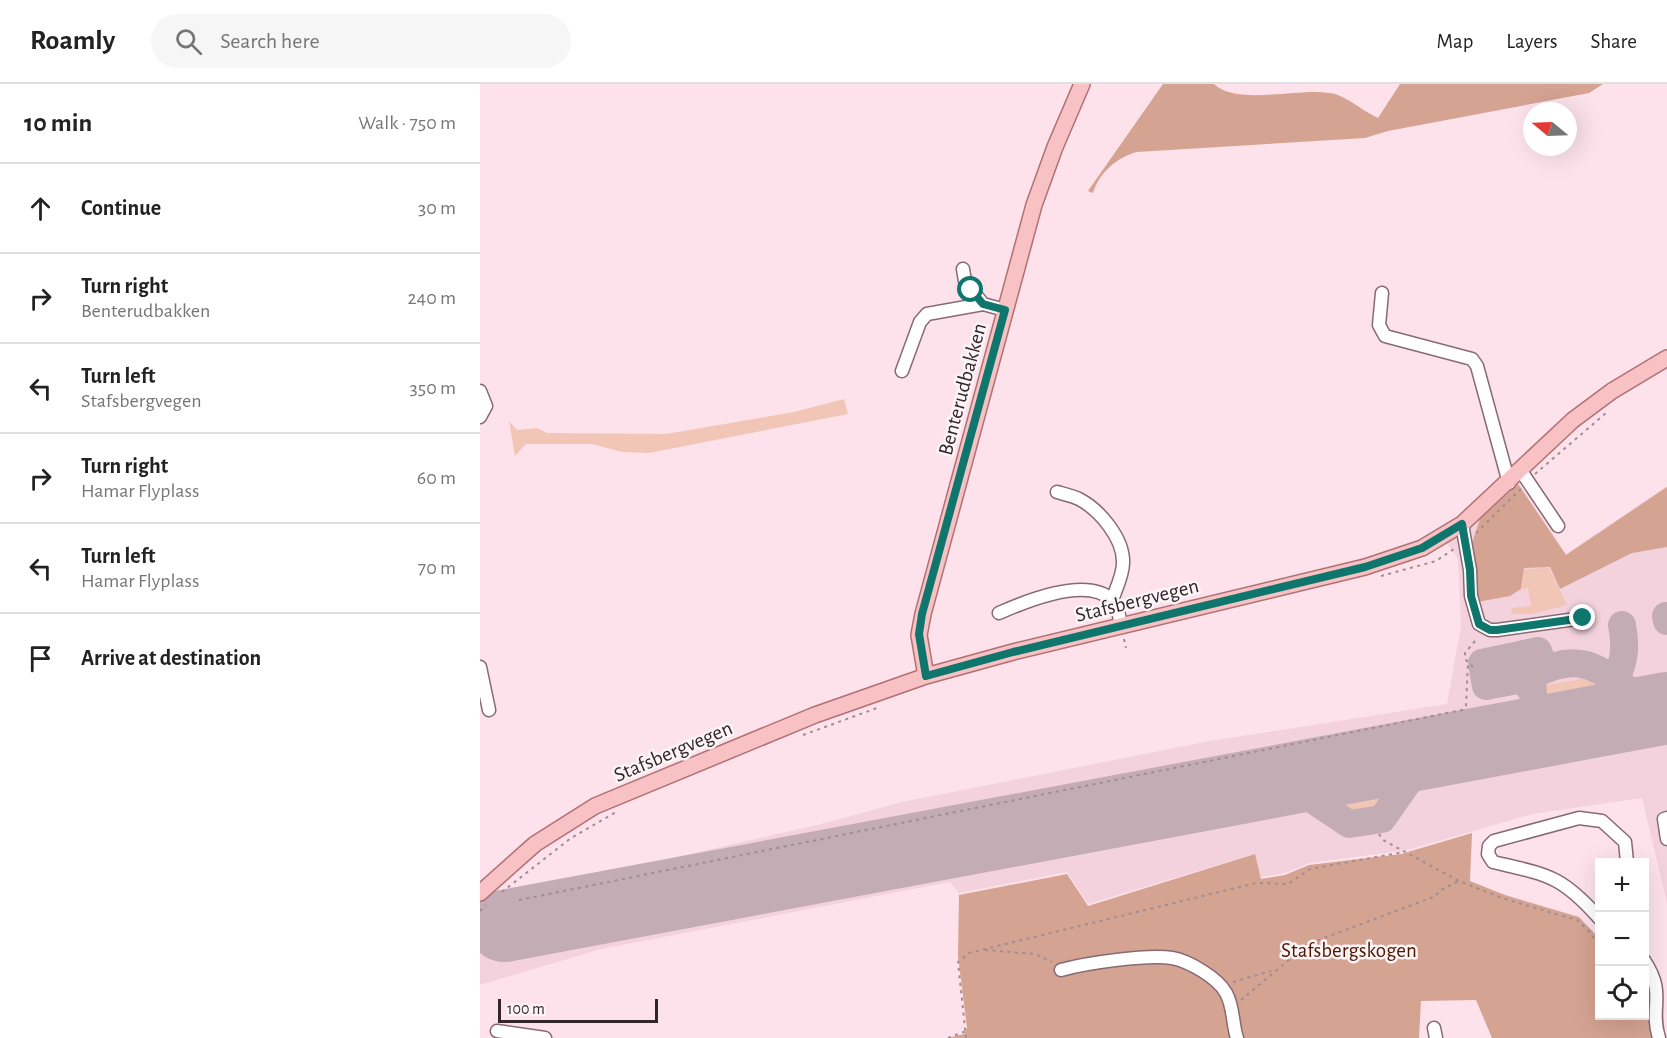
<!DOCTYPE html>
<meta charset="utf-8">
<style>
body{margin:0;font-family:"Alegreya Sans",sans-serif;background:#f6f6f6;color:#222}
.controls{position:absolute;right:18px;bottom:18px;display:grid;overflow:hidden;border-radius:0px;box-shadow:0 6px 24px #0002}
.controls button{width:54px;height:54px;display:grid;place-items:center;padding:0;border:0;border-bottom:2px solid #e0e0e0;background:#fff;color:#222;font:30px sans-serif}
.compass{position:absolute;left:1043px;top:18px;width:54px;height:54px;border-radius:50%;background:#fff;box-shadow:0 6px 24px #0002;rotate:289deg}
.scale{position:absolute;left:18px;bottom:15px;width:160px;box-sizing:border-box;padding-left:6px;border:3px solid #32262a;border-top:0;font-size:16px;line-height:21px;white-space:nowrap;color:#32262a;-webkit-text-stroke:4px #fcf5f8;paint-order:stroke}
.stop{position:absolute;width:18px;height:18px;margin:-14px;border:4px solid #0f766e;border-radius:50%;background:#fff}
.stop.end{background:#0f766e;border-color:#fff;box-shadow:0 2px 6px #0008}
.list{margin:0;padding:0;list-style:none}
h2{display:flex;justify-content:space-between;align-items:center;height:78px;margin:0;padding:0 24px;font-size:26px}
h2 small{font-size:20px;font-weight:400;color:#767676}
.list li{display:grid;grid-template-columns:39px 1fr auto;gap:18px;align-items:center;box-sizing:border-box;height:90px;padding:0 24px;border-top:2px solid #e0e0e0}
.list b{display:block;font-size:22px;white-space:nowrap}
.list p{margin:0;font-size:20px;white-space:nowrap;color:#767676}
.list em{font-size:20px;font-style:normal;color:#767676}
.icon{flex:none;width:33px;height:33px;fill:none;stroke:currentColor;stroke-width:2;stroke-linecap:round;stroke-linejoin:round}
.map{position:relative;flex:none;width:1187px;height:954px;overflow:hidden}
header{display:flex;align-items:center;gap:36px;box-sizing:border-box;height:84px;padding:0 30px;background:#fff;border-bottom:2px solid #e0e0e0}
header strong{font-size:28px}
nav{display:flex;gap:33px;margin-inline-start:auto;font-size:21px}
.search{width:420px;height:54px;background:#f6f6f6;display:flex;align-items:center;gap:15px;box-sizing:border-box;padding:0 21px;border-radius:33px;color:#767676;font-size:22px}
main{display:flex}
aside{flex:1;background:#fff}
.map>svg:first-child{display:block}
.built{fill:#f3d2dd}
.green{fill:#f1c6b7}
.forest{fill:#d5a392}
.lines{fill:none;stroke-linecap:round;stroke-linejoin:round}
.taxiway{stroke:#c3acb4;stroke-width:28}
.runway{stroke:#c3acb4;stroke-width:72}
.minor-casing{stroke:#876a74;stroke-width:15}
.major-casing{stroke:#b07074;stroke-width:18}
.path{stroke:#a08c93;stroke-width:2;stroke-dasharray:3 4.5;stroke-linecap:butt}
.minor{stroke:#fff;stroke-width:12}
.major{stroke:#f8c1c4;stroke-width:15}
.route{stroke:#0f766e;stroke-width:8}
.labels{text-anchor:middle;stroke-width:5;stroke-linejoin:round;paint-order:stroke}
.street-label{font-size:21px;fill:#32262a;stroke:#fcf5f8}
.park-label{font-size:21px;fill:#511500;stroke:#fcf5f8}
</style>
<header>
<strong>Roamly</strong>
<div class="search"><svg class="icon" aria-label="search" viewBox="0 0 24 24"><circle cx="10" cy="10" r="6"/><path d="M15 15l6 6"/></svg>Search here</div>
<nav><a>Map</a><a>Layers</a><a>Share</a></nav>
</header>
<main>
<aside>
<h2>10 min<small>Walk · 750 m</small></h2>
<ul class="list">
<li><svg class="icon" aria-label="ahead" viewBox="0 0 24 24"><path d="M12 20V5M6 11l6-6 6 6"/></svg><div><b>Continue</b></div><em>30 m</em></li>
<li><svg class="icon" aria-label="right" viewBox="0 0 24 24"><path d="M7 20v-9h11M14 6l5 5-5 5"/></svg><div><b>Turn right</b><p>Benterudbakken</p></div><em>240 m</em></li>
<li><svg class="icon" aria-label="left" viewBox="0 0 24 24"><path d="M17 20v-9H6M10 6l-5 5 5 5"/></svg><div><b>Turn left</b><p>Stafsbergvegen</p></div><em>350 m</em></li>
<li><svg class="icon" aria-label="right" viewBox="0 0 24 24"><path d="M7 20v-9h11M14 6l5 5-5 5"/></svg><div><b>Turn right</b><p>Hamar Flyplass</p></div><em>60 m</em></li>
<li><svg class="icon" aria-label="left" viewBox="0 0 24 24"><path d="M17 20v-9H6M10 6l-5 5 5 5"/></svg><div><b>Turn left</b><p>Hamar Flyplass</p></div><em>70 m</em></li>
<li><svg class="icon" aria-label="arrive" viewBox="0 0 24 24"><path d="M6 21V4h12l-3 4 3 4H6"/></svg><div><b>Arrive at destination</b></div></li>
</ul>
</aside>
<div class="map">
<svg width="1187" height="954" viewBox="0 0 1187 954">
<rect width="100%" height="100%" fill="#fde2eb"/>
<!-- built -->
<path class="built" d="M1038 398 1086 470 1187 402V819L1162 714 1052 730 928 766 830 779 805 789 781 793 774 770 608 820 587 788 479 809 470 798 121 865 0 901V828L33 810 341 740 422 718 730 657 967 620 981 542 978 474 965 457 990 442Z"/>
<!-- green -->
<path class="green" d="M364 315 368 330 169 369 142 368 112 360H46L35 372 29 337 37 346 57 344 67 349 186 350 314 328Z
M1069 484 1087 521 1053 530H1032L1031 524 1051 522 1048 504 1042 505 1044 485Z
M1111 593C1126 594 1150 607 1155 621L1068 638 1061 602Z
M935 679 903 726 867 733 818 700Z"/>
<!-- forest -->
<path class="forest" d="M683 0H734C759 24 829 0 858 11 872 17 885 28 898 34L920 0H1123L1109 9 908 47 885 54 657 68C637 73 619 89 613 109L608 107Z
M1038 400 1086 471 1187 403V463L1152 469 1080 505 1070 483 1044 484 1041 505 1030 512 997 518 992 459 1000 435Z
M992 749 990 797 1025 811 1099 833 1118 853 1120 932H1164V893L1170 896 1174 954H1012L996 916 941 917 939 954H468L484 950 487 944 478 872 479 811 587 790 608 822 775 770 781 795 805 791 829 781 921 770Z"/>
<g class="lines">
<!-- taxiway -->
<path class="taxiway" d="M1186 532 1187 537
M1135 596C1145 577 1146 562 1142 541
M1049 603 1042 595 1006 602 1002 579 1058 567 1061 575
M1052 650C1064 635 1047 609 1054 591 1103 564 1121 588 1162 615 1170 620 1179 621 1187 626
M802 695 869 740 902 735 949 668"/>
<!-- runway -->
<path class="runway" d="M24 842 1187 624"/>
<!-- minor casing -->
<g class="minor-casing">
<path id="minor" d="M483 185 485 197 503 220
M902 209 899 241 905 252 992 275 997 282 1029 399
M422 287 440 238 447 230 503 220 525 226
M0 307 6 322 0 333
M1041 387 1078 442
M577 408C584 410 593 412 599 415 620 426 644 455 643 479 643 491 636 505 632 516
M982 440 990 486 991 512 999 540 1010 546H1017L1103 534
M519 529C546 517 607 492 632 516 639 522 639 534 641 542
M0 583 9 626
M1187 734 1184 735 1187 755
M1120 835C1081 791 1068 791 1013 778L1008 770 1009 762 1014 757 1099 734 1122 737 1145 758 1147 778
M1164 876C1187 911 1169 921 1179 954
M581 886C606 879 668 870 692 874 709 877 738 894 746 909 754 923 752 939 757 954
M954 944 956 954
M17 947 65 954"/>
</g>
<!-- major casing -->
<g class="major-casing">
<path id="major" d="M446 592 439 551 443 530 554 121 575 63 602 0
M0 809 55 760 115 722 335 631 446 592 533 568 885 483 942 464 982 440 1093 336 1132 307 1187 274"/>
</g>
<!-- path -->
<path class="path" d="M1055 390 1126 329
M996 449 1041 405
M901 492 956 477 974 465
M644 555 646 564
M993 583 985 575V569L995 557
M323 651 397 624
M899 750 903 756 979 797 1022 814 1097 836 1110 848 1120 865
M22 808 91 754 138 727
M39 816 982 626 986 622 988 579
M0 827 6 821
M505 866 555 870 572 878
M753 898 791 887
M761 916 828 860 956 812 959 807 979 797
M468 954 486 947
M486 954 478 878 489 869 776 799 808 800 830 785 924 768"/>
<!-- minor -->
<use href="#minor" class="minor"/>
<!-- major -->
<use href="#major" class="major"/>
</g>
<g class="lines">
<!-- route -->
<path class="route" d="M491 206 503 220 525 226 442 530 439 550 446 592 533 568 885 483 942 464 982 440 990 486 991 512 999 540 1010 546H1017L1103 534"/>
</g>
<g class="labels">
<!-- street labels -->
<g class="street-label">
<text transform="translate(482 305) rotate(-75)" y="7">Benterudbakken</text>
<text transform="translate(657 516) rotate(-14)" y="7">Stafsbergvegen</text>
<text transform="translate(193 667) rotate(-23)" y="7">Stafsbergvegen</text>
</g>
<!-- park labels -->
<g class="park-label">
<text x="869" y="873">Stafsbergskogen</text>
</g>
</g>
</svg>
<div class="controls">
<button>+</button>
<button>−</button>
<button><svg class="icon" aria-label="locate" viewBox="0 0 24 24"><circle cx="12" cy="12" r="6"/><path d="M12 2v4M12 18v4M2 12h4M18 12h4"/></svg></button>
</div>
<svg class="compass" viewBox="-18 -18 36 36"><path d="M0-13l5 13h-10z" fill="#e53935"/><path d="M0 13l5-13h-10z" fill="#767676"/></svg>
<div class="scale">100 m</div>
<div class="stop" style="left:491px;top:206px"></div>
<div class="stop end" style="left:1103px;top:534px"></div>
</div>
</main>
